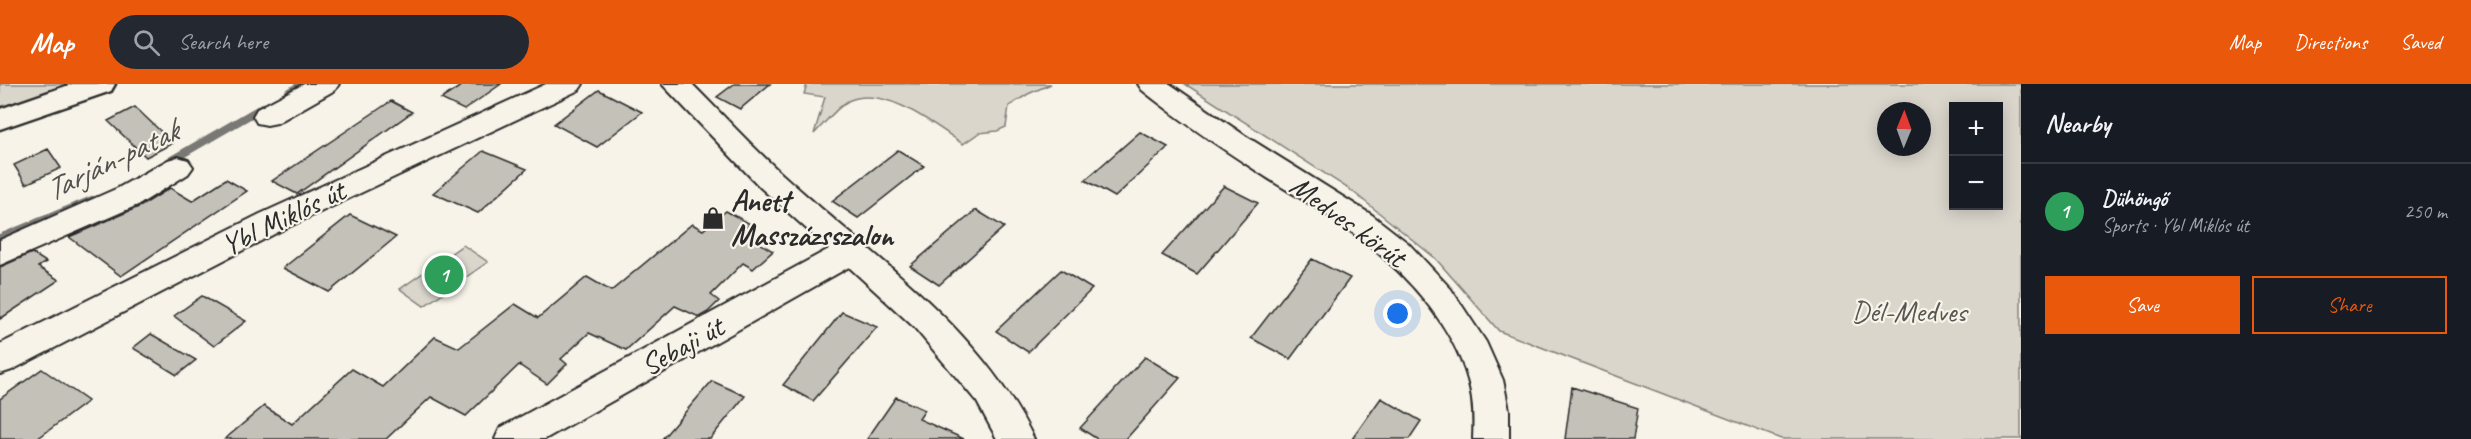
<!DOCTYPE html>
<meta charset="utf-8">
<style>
body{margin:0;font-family:Caveat,sans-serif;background:#242831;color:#f1f3f6}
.controls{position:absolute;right:18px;top:18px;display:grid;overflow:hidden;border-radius:0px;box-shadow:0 3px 15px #0003}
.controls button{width:54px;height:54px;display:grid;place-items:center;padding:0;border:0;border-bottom:2px solid #363941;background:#171b24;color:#f1f3f6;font:30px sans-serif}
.compass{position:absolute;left:1877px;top:18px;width:54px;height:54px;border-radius:50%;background:#171b24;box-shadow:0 3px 15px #0003;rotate:1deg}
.you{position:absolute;left:1398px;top:230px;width:21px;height:21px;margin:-15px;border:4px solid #fff;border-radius:50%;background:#1a73e8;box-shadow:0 0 0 9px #1a73e833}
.badge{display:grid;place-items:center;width:39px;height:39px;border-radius:50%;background:#ea580c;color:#fff;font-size:20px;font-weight:700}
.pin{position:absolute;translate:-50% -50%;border:3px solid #fff;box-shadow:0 2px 6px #0006}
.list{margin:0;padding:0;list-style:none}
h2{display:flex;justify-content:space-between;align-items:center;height:78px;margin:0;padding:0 24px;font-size:26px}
h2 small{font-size:20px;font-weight:400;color:#9ea1a6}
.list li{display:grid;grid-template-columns:39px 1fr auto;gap:18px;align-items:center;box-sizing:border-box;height:96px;padding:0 24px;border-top:2px solid #363941}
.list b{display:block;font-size:22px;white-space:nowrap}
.list p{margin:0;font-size:20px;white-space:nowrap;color:#9ea1a6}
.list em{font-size:20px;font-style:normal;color:#9ea1a6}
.actions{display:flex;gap:12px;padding:18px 24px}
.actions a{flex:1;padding:14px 0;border:2px solid #ea580c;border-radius:0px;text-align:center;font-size:21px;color:#ea580c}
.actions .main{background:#ea580c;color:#fff}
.icon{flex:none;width:33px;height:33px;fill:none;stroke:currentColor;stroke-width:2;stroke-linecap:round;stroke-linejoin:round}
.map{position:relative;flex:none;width:2021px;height:355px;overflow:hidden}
header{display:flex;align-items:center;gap:36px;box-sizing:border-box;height:84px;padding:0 30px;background:#ea580c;color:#fff}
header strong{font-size:28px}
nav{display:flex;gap:33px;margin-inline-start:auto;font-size:21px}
.search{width:420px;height:54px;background:#242831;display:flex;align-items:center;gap:15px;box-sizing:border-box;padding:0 21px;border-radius:33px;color:#9ea1a6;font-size:22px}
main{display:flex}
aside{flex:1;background:#171b24}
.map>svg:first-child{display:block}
.green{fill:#dad6cc;stroke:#82807c;stroke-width:1.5;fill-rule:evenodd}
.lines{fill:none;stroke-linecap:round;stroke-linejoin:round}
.stream{stroke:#7a7874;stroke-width:8}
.building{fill:#c4c1b9;stroke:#2b2b2b;stroke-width:1.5}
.minor-casing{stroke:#2b2b2b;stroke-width:4}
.major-casing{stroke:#2b2b2b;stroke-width:5}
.minor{fill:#f7f3e8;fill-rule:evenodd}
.major{fill:#f7f3e8;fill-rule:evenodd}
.labels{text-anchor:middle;stroke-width:4.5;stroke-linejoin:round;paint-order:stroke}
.poi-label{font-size:30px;font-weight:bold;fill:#2b2b2b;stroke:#f7f3e8;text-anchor:start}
.street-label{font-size:30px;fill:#2b2b2b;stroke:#f7f3e8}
.park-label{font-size:30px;fill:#575653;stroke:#f7f3e8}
.water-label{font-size:32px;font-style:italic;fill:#53524f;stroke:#f7f3e8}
</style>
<header>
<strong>Map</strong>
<div class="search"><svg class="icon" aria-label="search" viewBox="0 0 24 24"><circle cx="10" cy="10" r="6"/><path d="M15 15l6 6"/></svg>Search here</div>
<nav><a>Map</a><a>Directions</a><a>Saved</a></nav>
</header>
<main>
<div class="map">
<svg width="2021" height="355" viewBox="0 0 2021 355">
<rect width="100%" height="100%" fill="#f7f3e8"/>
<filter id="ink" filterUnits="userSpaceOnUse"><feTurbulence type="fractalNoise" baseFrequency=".0167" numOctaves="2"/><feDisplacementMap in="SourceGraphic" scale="12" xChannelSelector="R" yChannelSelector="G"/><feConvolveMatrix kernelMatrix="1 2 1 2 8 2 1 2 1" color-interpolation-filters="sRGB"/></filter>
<g filter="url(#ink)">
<!-- green -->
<path class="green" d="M0 0H75L0 23Z
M807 0H1051L1028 10 1009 22 1006 43 997 47 979 49 963 60C935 41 884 0 848 17 835 25 825 39 814 50L825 13 804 10Z
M1185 0H2021V355H1781L1499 247 1435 174 1352 107ZM1954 22H1998V122H1954ZM1886 27H1922V63H1886Z
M463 161 488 178 424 222 400 205Z"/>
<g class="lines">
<!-- stream -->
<path class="stream" d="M289 8 303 0
M170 77 263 23
M0 154 92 116"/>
</g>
<!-- building -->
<path class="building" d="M464 0H501L464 26 441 15Z
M734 0H770L740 25 717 13Z
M599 6 642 28 597 63 554 40Z
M391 17 412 28 297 110 272 97Z
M135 23 173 59 146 73 108 37Z
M1140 48 1168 63 1115 113 1085 96Z
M48 65 61 84 26 100 14 81Z
M898 66 924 82 858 134 832 117Z
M483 67 527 85 478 129 433 109Z
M226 95 247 107 121 192 69 153 141 122 170 104 192 117Z
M1224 102 1258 119 1197 190 1162 171Z
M976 126 1004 143 939 201 910 182Z
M726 127 750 140 741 148 773 167 753 185 743 179 711 211 719 217 708 228 699 233 675 222 626 266 589 249 561 275 567 280 547 300 519 281 466 332 431 313 386 355H225L264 322 292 340 352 285 383 303 435 253 459 264 515 220 538 234 587 193 611 207 692 140 703 146Z
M350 131 396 153 329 208 283 184Z
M32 169 46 178 38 183 59 196 0 235V183Z
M1312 175 1350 194 1290 275 1251 254Z
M1061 186 1092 205 1028 268 996 247Z
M202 212 246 237 214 262 174 232Z
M842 228 877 243 813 317 783 301Z
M151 250 196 276 177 291 133 264Z
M1145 273 1180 294 1126 355H1097L1080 344Z
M42 285 88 317 37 355H0V315Z
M712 297 745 312 710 355H662Z
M1572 303 1638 324 1633 355H1565Z
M896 313 925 326 919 335 964 355H867Z
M1381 314 1421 337 1409 355H1352Z"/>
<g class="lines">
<!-- minor casing -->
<g class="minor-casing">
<path id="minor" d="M304 0H339L335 6 277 39 267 41 257 39 253 32 257 25Z
M546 0H583L579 6 282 146 12 286 0 290V260L260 130Z
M662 0H692C722 30 751 62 782 90 872 172 979 242 1034 355H997L977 318 914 243 849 183 545 355H495L500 344 829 165 761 104Z
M1138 0H1170L1244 51 1372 131 1408 159 1451 205 1486 258 1503 296 1509 326V355H1473C1474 335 1474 316 1468 296 1452 239 1405 188 1358 153 1330 130 1297 113 1266 93 1224 66 1182 38 1142 6Z
M178 73 188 76 193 83 188 90 140 120 0 181V156L118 104 168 76Z"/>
</g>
<!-- major casing -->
<g class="major-casing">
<path id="major" d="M72 0H115L111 7 0 45V25Z"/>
</g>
<!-- minor -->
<use href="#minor" class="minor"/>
<!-- major -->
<use href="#major" class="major"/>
</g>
</g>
<!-- icons -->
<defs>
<g id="shop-bare" transform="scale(1.8)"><path d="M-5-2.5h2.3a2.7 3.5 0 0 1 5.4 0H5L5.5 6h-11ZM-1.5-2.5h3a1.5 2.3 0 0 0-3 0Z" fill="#2b2b2b" stroke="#f7f3e8" stroke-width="2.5" paint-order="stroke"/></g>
</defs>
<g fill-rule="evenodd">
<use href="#shop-bare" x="713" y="134"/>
</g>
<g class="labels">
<!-- poi labels -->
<g class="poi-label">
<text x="731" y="127">Anett<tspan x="731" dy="34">Masszázsszalon</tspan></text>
</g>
<!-- street labels -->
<g class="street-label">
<text transform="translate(283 134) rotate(-26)" y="10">Ybl Miklós út</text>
<text transform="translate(1348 137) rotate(36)" y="10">Medves körút</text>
<text transform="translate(682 262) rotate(-29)" y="10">Sebaji út</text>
</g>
<!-- park labels -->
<g class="park-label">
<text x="1909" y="237">Dél-Medves</text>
</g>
<!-- water labels -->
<g class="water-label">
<text transform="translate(111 76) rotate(-26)" y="11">Tarján-patak</text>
</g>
</g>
</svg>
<div class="controls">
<button>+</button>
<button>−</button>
</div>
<svg class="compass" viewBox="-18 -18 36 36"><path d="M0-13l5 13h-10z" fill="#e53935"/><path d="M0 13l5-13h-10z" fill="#9ea1a6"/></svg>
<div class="you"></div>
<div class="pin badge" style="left:444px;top:191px;background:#2e9e5b">1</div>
</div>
<aside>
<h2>Nearby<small></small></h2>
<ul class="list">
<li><span class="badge" style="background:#2e9e5b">1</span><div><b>Dühöngő</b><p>Sports · Ybl Miklós út</p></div><em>250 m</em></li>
</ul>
<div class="actions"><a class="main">Save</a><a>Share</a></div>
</aside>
</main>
